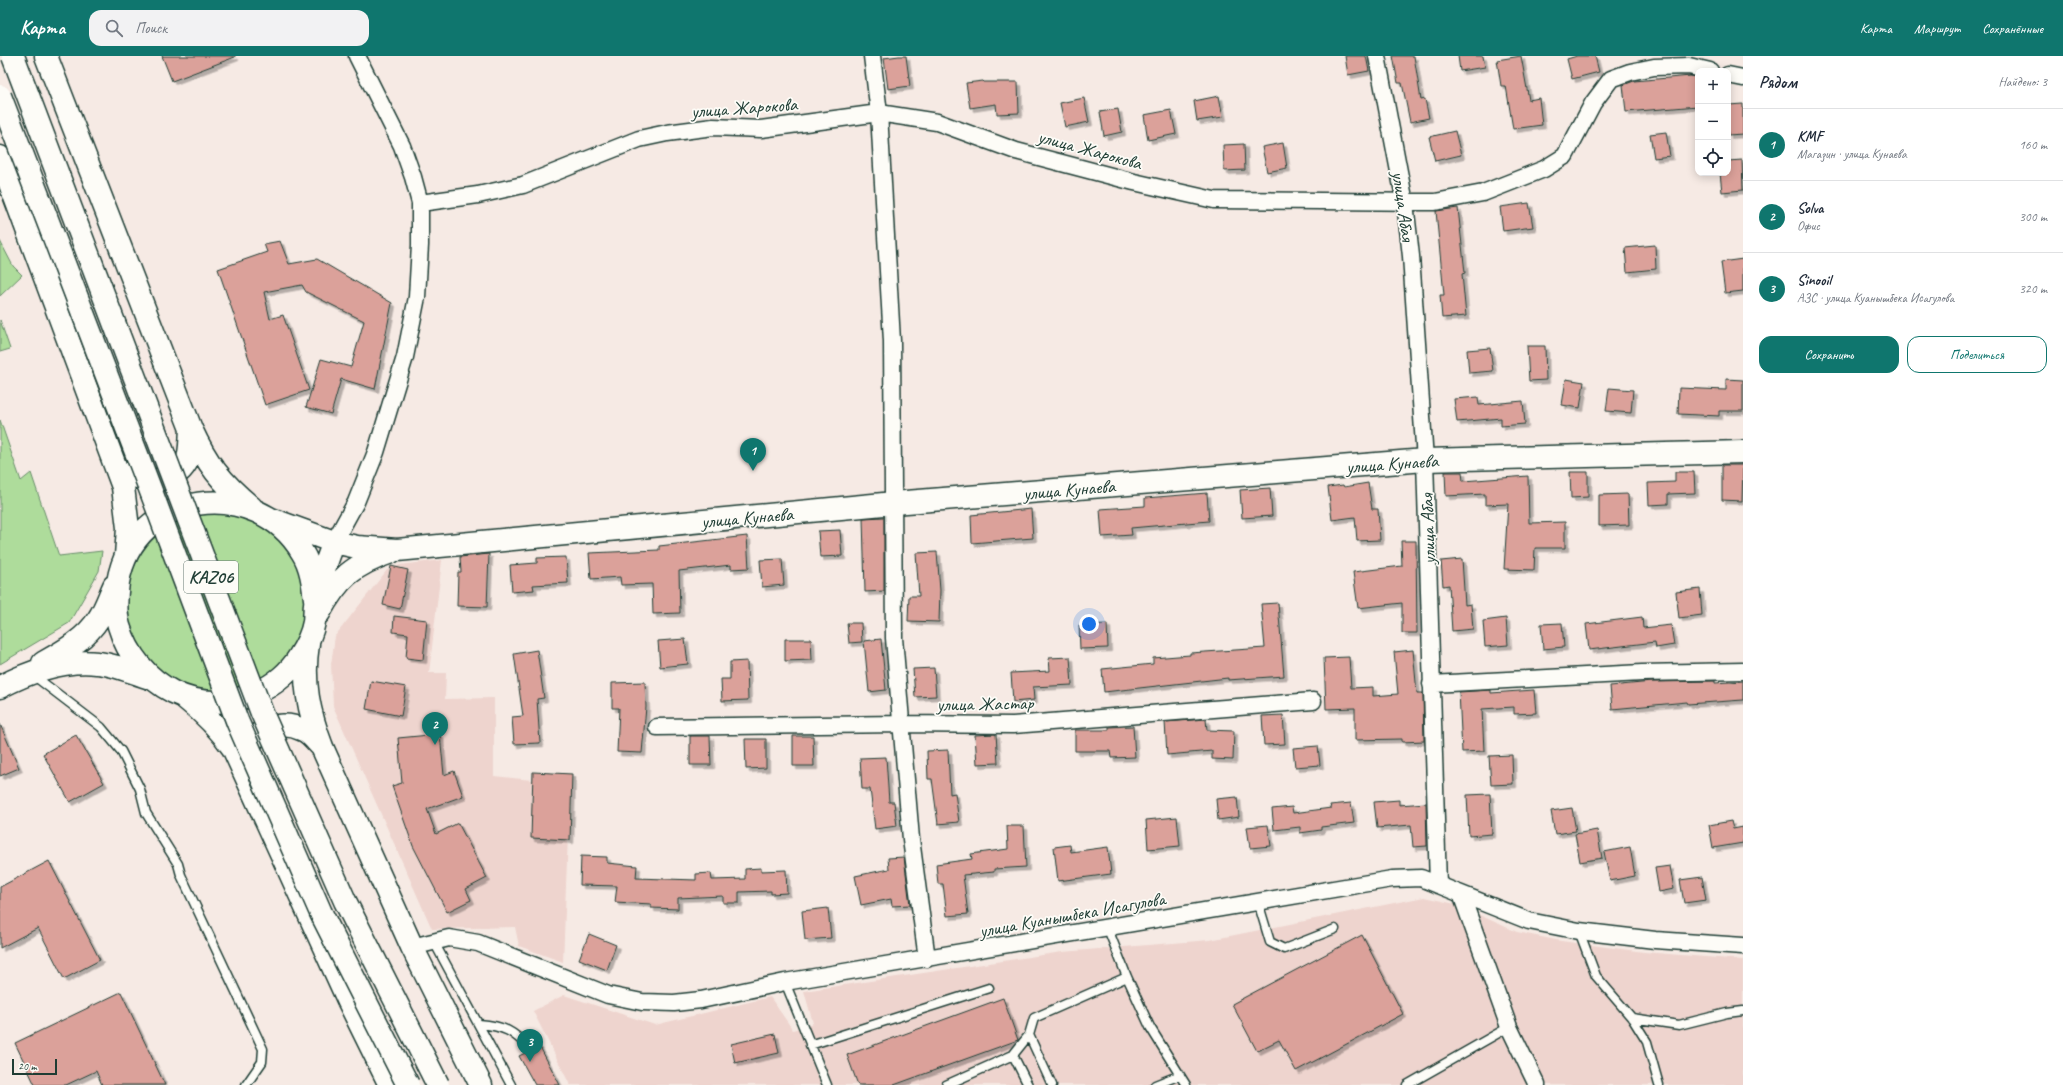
<!DOCTYPE html>
<html lang="ru">
<meta charset="utf-8">
<style>
body{margin:0;font-family:Caveat,sans-serif;background:#f2f2f3;color:#1f2937}
.controls{position:absolute;right:12px;top:12px;display:grid;overflow:hidden;border-radius:8px;box-shadow:0 2px 10px #0003}
.controls button{width:36px;height:36px;display:grid;place-items:center;padding:0;border:0;border-bottom:1px solid #e0e1e3;background:#fff;color:#1f2937;font:20px sans-serif}
.scale{position:absolute;left:12px;bottom:10px;width:45px;box-sizing:border-box;padding-left:4px;border:2px solid #1f3d34;border-top:0;font-size:11px;line-height:14px;white-space:nowrap;color:#1f3d34;-webkit-text-stroke:3px #fdfcf7;paint-order:stroke}
.you{position:absolute;left:1089px;top:568px;width:14px;height:14px;margin:-10px;border:3px solid #fff;border-radius:50%;background:#1a73e8;box-shadow:0 0 0 6px #1a73e833}
.badge{display:grid;place-items:center;width:26px;height:26px;border-radius:50%;background:#0f766e;color:#fff;font-size:13px;font-weight:700}
.pin{position:absolute;translate:-50% -33px;filter:drop-shadow(0 1px 2px #0008)}
.pin::after{content:'';position:absolute;top:21px;width:14px;height:12px;background:inherit;clip-path:polygon(0 0,100% 0,50% 100%)}
.list{margin:0;padding:0;list-style:none}
h2{display:flex;justify-content:space-between;align-items:center;height:52px;margin:0;padding:0 16px;font-size:17px}
h2 small{font-size:13px;font-weight:400;color:#747a83}
.list li{display:grid;grid-template-columns:26px 1fr auto;gap:12px;align-items:center;box-sizing:border-box;height:72px;padding:0 16px;border-top:1px solid #e0e1e3}
.list b{display:block;font-size:15px;white-space:nowrap}
.list p{margin:0;font-size:13px;white-space:nowrap;color:#747a83}
.list em{font-size:13px;font-style:normal;color:#747a83}
.actions{display:flex;gap:8px;padding:12px 16px}
.actions a{flex:1;padding:9px 0;border:1px solid #0f766e;border-radius:12px;text-align:center;font-size:14px;color:#0f766e}
.actions .main{background:#0f766e;color:#fff}
.icon{flex:none;width:22px;height:22px;fill:none;stroke:currentColor;stroke-width:2;stroke-linecap:round;stroke-linejoin:round}
.map{position:relative;flex:none;width:1743px;height:1029px;overflow:hidden}
header{display:flex;align-items:center;gap:24px;box-sizing:border-box;height:56px;padding:0 20px;background:#0f766e;color:#fff}
header strong{font-size:19px}
nav{display:flex;gap:22px;margin-inline-start:auto;font-size:14px}
.search{width:280px;height:36px;background:#f2f2f3;display:flex;align-items:center;gap:10px;box-sizing:border-box;padding:0 14px;border-radius:12px;color:#747a83;font-size:15px}
main{display:flex}
aside{flex:1;background:#fff}
.map>svg:first-child{display:block}
.built{fill:#eed4ce}
.green{fill:#aedc9b;stroke:#668c68}
.building{fill:#dba19a;stroke:#1f3d34;filter:url(#shadow)}
.lines{fill:none;stroke-linecap:round;stroke-linejoin:round}
.lane-casing{stroke:#1f3d34;stroke-width:11}
.street-casing{stroke:#1f3d34;stroke-width:19}
.secondary-casing{stroke:#1f3d34;stroke-width:25}
.lane{stroke:#fdfcf7;stroke-width:8}
.street{stroke:#fdfcf7;stroke-width:16}
.secondary{stroke:#fdfcf7;stroke-width:22}
.highway-bridge-casing{stroke:#1f3d34;stroke-width:25;stroke-linecap:butt}
.highway-bridge{stroke:#fdfcf7;stroke-width:22}
.labels{text-anchor:middle;stroke-width:3.5;stroke-linejoin:round;paint-order:stroke}
.shield{fill:#fdfcf7;stroke:#62766e;stroke-width:1}
.shield-label{font-size:18px;font-weight:bold;fill:#1f3d34}
.street-label{font-size:19px;fill:#1f3d34;stroke:#fdfcf7}
</style>
<header>
<strong>Карта</strong>
<div class="search"><svg class="icon" aria-label="search" viewBox="0 0 24 24"><circle cx="10" cy="10" r="6"/><path d="M15 15l6 6"/></svg>Поиск</div>
<nav><a>Карта</a><a>Маршрут</a><a>Сохранённые</a></nav>
</header>
<main>
<div class="map">
<svg width="1743" height="1029" viewBox="0 0 1743 1029">
<defs>
<filter id="shadow"><feDropShadow dx="3.5" dy="3.5" stdDeviation="0" flood-color="#0004"/></filter>
</defs>
<rect width="100%" height="100%" fill="#f6eae4"/>
<filter id="ink" filterUnits="userSpaceOnUse"><feTurbulence type="fractalNoise" baseFrequency=".025" numOctaves="2"/><feDisplacementMap in="SourceGraphic" scale="8" xChannelSelector="R" yChannelSelector="G"/><feConvolveMatrix kernelMatrix="1 2 1 2 8 2 1 2 1" color-interpolation-filters="sRGB"/></filter>
<g filter="url(#ink)">
<!-- built -->
<path class="built" d="M442 504 429 617H446L445 643 494 642V720L570 728 563 906 519 890 515 871 432 873 333 650 331 608 335 580 387 514 400 509Z
M1424 841 1455 848 1517 876 1561 885 1644 896 1743 904V1029H570L533 955 564 939 655 969 770 941 793 974 813 967 804 935 1062 896 1210 884Z"/>
<!-- green -->
<path class="green" d="M0 185 13 210 22 219 0 240Z
M0 264 10 293 0 296Z
M0 364 21 425 31 417 59 500 102 495 99 515 69 567 0 608Z
M127 546a89 89 0 1 1 178 0a89 89 0 1 1-178 0Z"/>
<!-- building -->
<path class="building" d="M162 0H235V1L172 25Z
M899 0H906L910 30 888 33 884 2Z
M1345 0H1366L1369 15 1348 19Z
M1393 0H1414L1421 44 1425 43 1429 62 1410 66 1402 27H1398Z
M1458 0H1483L1485 11 1460 15Z
M1521 0 1529 44 1539 42 1542 69 1513 73 1506 30H1501L1497 4Z
M1577 0H1595L1599 16 1572 23 1567 3Z
M1691 20 1698 22V50L1626 56 1623 29 1634 25Z
M983 25 984 26H1018L1019 57 997 58 996 48 970 52 966 27Z
M1219 40 1223 61 1197 65 1194 45Z
M1084 42 1089 66 1065 71 1060 47Z
M1743 48V78L1728 79V49Z
M1118 53 1122 76 1104 80 1100 56Z
M1171 54 1176 78 1148 84 1144 59Z
M1455 75 1461 99 1435 105 1429 81Z
M1666 76 1670 100 1654 102 1650 78Z
M1283 87 1287 112 1267 116 1262 91Z
M1244 88 1245 114 1224 115 1223 89Z
M1742 104 1743 134 1722 136 1720 117H1728V105Z
M1529 147 1533 171 1503 175 1500 151Z
M1458 152 1465 217 1462 218 1466 260 1442 262 1440 239H1444L1436 155Z
M280 185 289 208 317 203 392 247 375 333 341 323 331 358 306 351 321 303 351 311 364 265 306 236 302 229 264 236 270 263 283 259 309 334 265 349 218 213 267 196 264 188Z
M1655 189 1656 213 1627 216 1625 192Z
M1743 203V235L1725 237 1721 206Z
M1527 290H1545L1546 324 1529 325Z
M1490 292 1493 315 1469 317 1467 294Z
M1566 323 1584 326 1580 352 1562 349Z
M1726 323 1743 324V355H1719V360L1678 358 1679 332 1726 334Z
M1609 332 1633 334 1631 357 1606 355Z
M1478 341 1479 349 1523 345 1525 368 1501 370V362L1457 366 1454 343Z
M1722 409H1743L1742 445 1722 444Z
M1445 416H1462L1463 425 1528 420 1529 467 1565 466V492H1535L1534 514 1504 513 1508 448 1485 449V438L1446 440Z
M1570 416H1588V441L1571 442Z
M1675 416H1694L1695 437 1668 438V448L1649 449 1648 427 1675 426Z
M1368 427 1372 453H1378L1380 484 1357 485 1355 461 1332 464 1328 431 1343 429 1344 431Z
M1270 432 1272 460 1242 462 1240 434Z
M1207 437 1209 465 1131 472 1132 479 1102 481 1100 453 1145 450V442Z
M1628 438 1629 469 1599 470V439Z
M1031 453 1033 482 972 487 971 459Z
M884 461V535L865 536 863 462Z
M840 474 842 500 820 501 818 475Z
M747 480 749 512 731 513V509L679 515 680 557 653 558 652 528 621 529 620 521 591 523 589 497 659 494V490Z
M1401 485H1416L1417 577H1402V547L1358 552 1353 516 1402 510Z
M937 496 940 534 939 566 908 565 909 540H919L916 497Z
M489 498 487 551 457 550 458 516H461L460 501Z
M566 501 568 527 533 529 534 534 512 536 510 509 537 507V502Z
M782 503 784 529 762 531 760 504Z
M1462 503 1465 549 1471 548 1473 573 1452 575 1449 529 1443 530 1441 505Z
M391 510 408 514 400 553 383 549Z
M1700 533 1702 559 1679 562 1676 536Z
M1278 547 1284 620 1228 624V622L1104 636 1102 613 1153 608V602L1190 599V597L1265 592 1261 548Z
M394 560 427 564 423 604 406 602 408 578 393 576Z
M1642 561 1643 572 1671 569 1674 589 1656 592 1655 586 1589 594 1586 568Z
M1506 562 1508 589 1485 591 1483 565Z
M847 567H861L862 586 849 587Z
M1562 567 1564 591 1543 593 1541 568Z
M1107 568 1108 592 1080 593 1079 569Z
M685 583 688 608 660 611 658 585Z
M785 583H811L812 604 785 605Z
M881 583 886 634 869 636 864 585Z
M537 594 544 642 537 643 540 687 514 688 512 661 523 660 514 598Z
M1413 594 1417 637H1423L1424 685 1402 686V683L1355 684V652L1326 653 1324 602 1349 601 1351 632 1373 631V640L1398 638 1394 596Z
M1070 601 1072 629 1033 631 1034 644 1013 646 1011 617 1050 615 1049 602Z
M747 605 748 644 722 645 721 623H730V606Z
M934 612 936 640 915 641 913 613Z
M371 625 406 631 401 660 366 653Z
M1715 625V627L1743 625V644L1688 648 1687 646 1612 653 1610 630 1652 626Z
M645 626 646 651 642 697 617 696 619 652H612V627Z
M1491 634V637L1534 634 1536 657 1514 658V651L1482 653 1484 695 1462 696 1459 636Z
M1283 659 1285 688 1264 689 1262 660Z
M1206 663 1207 674 1234 675 1233 704 1212 703V695L1167 699 1165 666Z
M0 668 19 712 0 720Z
M1133 670 1135 701 1111 702 1110 695H1075V674H1109V671Z
M440 678 444 719 454 715 463 740 427 753 436 778 458 767 487 822 466 833 471 844 447 856 413 790 392 730 402 727 398 682Z
M996 678 998 707 977 708 975 679Z
M76 679 104 727 70 746 43 698Z
M690 680H710L711 709H690Z
M793 680H813L814 710H793Z
M745 683H766V712L746 713Z
M1318 690 1320 709 1295 711 1293 692Z
M948 694 950 738 955 737 959 766 938 768 932 723H928L927 695Z
M1512 699 1513 728 1491 729 1489 700Z
M886 701 889 746H894L897 770 875 773 870 733H862L860 702Z
M533 716 572 718 570 784 531 782Z
M1490 738 1492 778 1469 780 1467 739Z
M1237 741 1239 761 1218 764 1216 743Z
M1399 744V749L1426 747 1427 790 1413 791 1411 769 1377 772 1374 746Z
M1351 747 1354 767 1321 771V774L1300 777V771L1274 774 1272 753 1292 751 1293 757 1331 752 1330 749Z
M1572 752 1576 775 1555 778 1551 755Z
M1177 761 1180 790 1148 793 1146 764Z
M1731 765 1733 773 1743 771V787L1713 792 1709 769Z
M1268 769 1271 790 1250 792 1247 771Z
M1007 770H1024L1026 811 994 813V816L963 819 968 858 947 860 943 828H938L936 808 972 803 971 798 1008 793Z
M1597 774 1602 802 1580 806 1575 778Z
M1070 789 1071 796 1108 791 1111 818 1058 825 1054 791Z
M1630 791 1635 820 1610 825 1604 796Z
M581 800 607 801V807L637 810 636 822 696 824V818L711 817 712 824 745 823V813L761 812V815L786 814 787 837 771 838V835L739 836V847H723V840L678 842V853L651 852V848L615 846 617 830 580 829Z
M904 801 910 849 892 850 891 843 861 849 855 820 889 813 888 802Z
M49 805 100 904 64 923 38 872 0 892V831Z
M1670 810 1674 833 1659 836 1655 812Z
M1702 821 1706 844 1684 847 1680 824Z
M828 852 831 882 805 884 802 855Z
M589 878 616 889 607 914 579 903Z
M1362 879 1403 958 1296 1015 1279 984 1257 995 1232 948Z
M121 936 165 1029H102L96 1015 66 1029H35L15 987Z
M1003 942 1018 984 894 1029H858L847 999Z
M775 978 779 997 735 1007 731 988Z
M539 989 560 1029H535L519 1000 525 997 529 999 533 998 535 992Z"/>
<g class="lines">
<!-- lane casing -->
<g class="lane-casing">
<path id="lane" d="M33 619 101 671 121 695 140 733 146 757 178 808 181 819 263 993 262 1006 246 1029
M1258 846 1270 886 1284 893 1335 873
M1108 873 1127 921 1150 971 1186 1029
M1579 875 1596 920 1632 962 1647 986 1659 1029
M434 886 511 1029
M785 926 827 1029
M1632 962 1679 969 1727 957 1743 955
M479 968C503 970 515 975 530 994
M810 989 989 932
M1013 999 1029 979
M946 1029 1013 999 1028 1029
M1052 1029 1029 979 1034 962 1127 921
M1155 1029 1180 1019
M1407 1029 1509 971"/>
</g>
<!-- street casing -->
<g class="street-casing">
<path id="street" d="M872 0 879 57 892 285 894 582 911 783 927 903
M1377 0 1405 147 1411 200 1425 404 1438 829
M1728 19 1743 22
M420 147 478 139 523 129 639 83 667 77 713 71 761 73 879 57 937 66 1016 95 1134 126 1214 144 1435 146 1483 137 1544 113 1565 100 1593 47 1611 23 1630 16 1654 11 1689 10 1710 15
M334 486 356 446 376 396 405 301 417 241 420 189V147L413 121 402 90 357 0
M1431 628 1642 617 1743 615
M657 671 901 668 1013 669 1313 645
M1461 838 1509 971 1537 1029
M412 891 449 882 478 887 608 939 642 946 674 947 701 944 785 926 1392 823 1421 822 1529 865 1579 875 1655 884 1743 890"/>
</g>
<!-- secondary casing -->
<g class="secondary-casing">
<path id="secondary" d="M46 0 191 373C207 408 221 426 251 451
M0 101 123 431 128 472 126 500
M131 417C147 429 175 426 186 407 191 398 190 383 191 373
M271 463 334 486 357 491 397 494 894 447 1425 404 1743 396
M315 543C313 527 311 510 302 496 256 419 134 434 118 526 116 541 115 556 119 570 137 630 199 664 258 636 274 629 290 616 299 601 306 590 312 578 314 566 315 558 314 549 316 542 320 522 327 504 334 486
M319 557C338 522 353 509 391 496
M308 588C302 625 309 657 322 691L412 891 481 1029
M43 607C64 595 86 583 99 562 105 553 109 541 114 530
M0 631C29 616 63 603 97 607 115 608 133 617 150 622
M185 642C204 657 219 672 233 692L349 946 390 1029
M245 706C246 677 277 661 303 674 310 677 316 685 321 690"/>
</g>
<!-- lane -->
<use href="#lane" class="lane"/>
<!-- street -->
<use href="#street" class="street"/>
<!-- secondary -->
<use href="#secondary" class="secondary"/>
<!-- highway-bridge casing -->
<g class="highway-bridge-casing">
<path id="highway-bridge" d="M13 0 262 657 345 845 438 1029
M0 40 149 430 238 667 321 857 408 1029"/>
</g>
<!-- highway-bridge -->
<use href="#highway-bridge" class="highway-bridge"/>
</g>
</g>
<g class="labels">
<!-- shield labels -->
<rect class="shield" x="184" y="505" width="54" height="32" rx="3"/>
<g class="shield-label">
<text x="211" y="527">KАZ06</text>
</g>
<!-- street labels -->
<g class="street-label">
<text transform="translate(744 51) rotate(-4)" y="7">улица Жарокова</text>
<text transform="translate(1090 93) rotate(15)" y="7">улица Жарокова</text>
<text transform="translate(1404 150) rotate(82)" y="7">улица Абая</text>
<text transform="translate(1392 407) rotate(-4)" y="7">улица Кунаева</text>
<text transform="translate(1069 433) rotate(-5)" y="7">улица Кунаева</text>
<text transform="translate(747 461) rotate(-5)" y="7">улица Кунаева</text>
<text transform="translate(1427 473) rotate(-92)" y="7">улица Абая</text>
<text transform="translate(985 647) rotate(-1)" y="7">улица Жастар</text>
<text transform="translate(1072 858) rotate(-10)" y="7">улица Куанышбека Исагулова</text>
</g>
</g>
</svg>
<div class="controls">
<button>+</button>
<button>−</button>
<button><svg class="icon" aria-label="locate" viewBox="0 0 24 24"><circle cx="12" cy="12" r="6"/><path d="M12 2v4M12 18v4M2 12h4M18 12h4"/></svg></button>
</div>
<div class="scale">20 m</div>
<div class="you"></div>
<div class="pin badge" style="left:753px;top:415px">1</div>
<div class="pin badge" style="left:435px;top:689px">2</div>
<div class="pin badge" style="left:530px;top:1006px">3</div>
</div>
<aside>
<h2>Рядом<small>Найдено: 3</small></h2>
<ul class="list">
<li><span class="badge">1</span><div><b>KMF</b><p>Магазин · улица Кунаева</p></div><em>160 m</em></li>
<li><span class="badge">2</span><div><b>Solva</b><p>Офис</p></div><em>300 m</em></li>
<li><span class="badge">3</span><div><b>Sinooil</b><p>АЗС · улица Куанышбека Исагулова</p></div><em>320 m</em></li>
</ul>
<div class="actions"><a class="main">Сохранить</a><a>Поделиться</a></div>
</aside>
</main>
